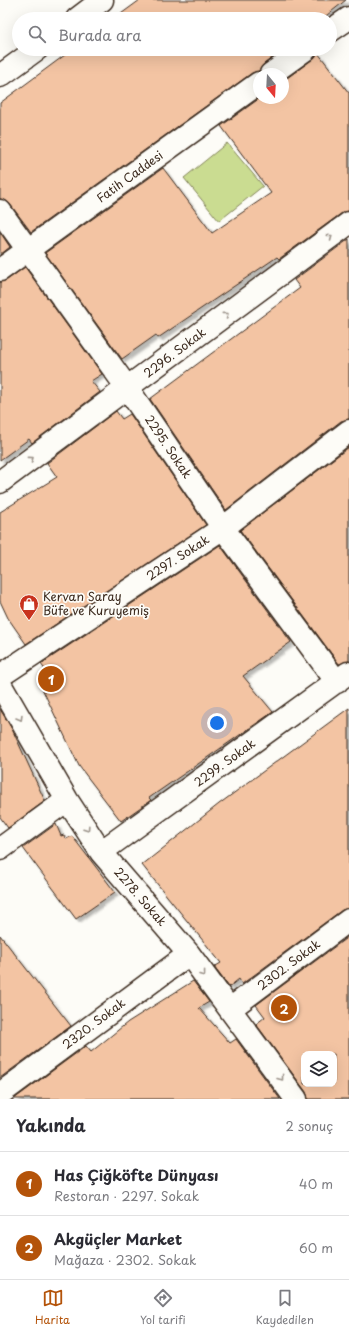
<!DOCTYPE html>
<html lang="tr">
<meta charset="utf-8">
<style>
body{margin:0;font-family:"Playpen Sans",sans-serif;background:#f2f2f3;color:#2b2b33}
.controls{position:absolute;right:12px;bottom:12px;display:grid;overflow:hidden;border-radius:8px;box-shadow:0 4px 16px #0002}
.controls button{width:36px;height:36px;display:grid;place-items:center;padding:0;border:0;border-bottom:1px solid #e1e1e2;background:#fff;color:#2b2b33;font:20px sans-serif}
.compass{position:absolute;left:253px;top:68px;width:36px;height:36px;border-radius:50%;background:#fff;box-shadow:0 4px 16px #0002;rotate:162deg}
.you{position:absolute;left:217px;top:723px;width:14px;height:14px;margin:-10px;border:3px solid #fff;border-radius:50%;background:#1a73e8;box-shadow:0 0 0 6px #1a73e833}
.badge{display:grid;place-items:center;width:26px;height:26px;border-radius:50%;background:#b45309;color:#fff;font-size:13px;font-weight:700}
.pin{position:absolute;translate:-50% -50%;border:2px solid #fff;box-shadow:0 1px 4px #0006}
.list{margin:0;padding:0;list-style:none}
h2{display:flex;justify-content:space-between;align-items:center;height:52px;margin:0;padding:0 16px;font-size:17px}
h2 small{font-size:13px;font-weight:400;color:#7c7c81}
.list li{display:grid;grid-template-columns:26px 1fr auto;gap:12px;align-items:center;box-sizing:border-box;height:64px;padding:0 16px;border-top:1px solid #e1e1e2}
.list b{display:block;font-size:15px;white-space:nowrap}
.list p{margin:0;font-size:13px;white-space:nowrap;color:#7c7c81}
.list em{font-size:13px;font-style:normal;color:#7c7c81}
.icon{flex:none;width:22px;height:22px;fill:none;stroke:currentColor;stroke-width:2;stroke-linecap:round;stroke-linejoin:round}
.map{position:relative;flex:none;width:349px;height:1099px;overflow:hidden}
.search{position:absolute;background:#fff;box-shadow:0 4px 16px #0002;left:12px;right:12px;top:12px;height:44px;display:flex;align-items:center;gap:10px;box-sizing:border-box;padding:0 14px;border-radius:22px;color:#7c7c81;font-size:15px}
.sheet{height:180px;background:#fff}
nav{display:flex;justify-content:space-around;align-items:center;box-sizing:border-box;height:56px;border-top:1px solid #e1e1e2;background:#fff;font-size:11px;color:#7c7c81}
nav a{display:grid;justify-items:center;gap:2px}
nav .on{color:#b45309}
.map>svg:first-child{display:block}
.green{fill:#cadc91;stroke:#828358}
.building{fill:#f3c4a3;stroke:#3b2a1e;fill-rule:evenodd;filter:url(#shadow)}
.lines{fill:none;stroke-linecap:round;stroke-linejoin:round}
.street-casing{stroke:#3b2a1e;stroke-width:25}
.street{stroke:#fdfcf7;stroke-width:22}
.oneway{stroke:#9c938a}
.labels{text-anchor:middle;stroke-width:3.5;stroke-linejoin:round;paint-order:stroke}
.street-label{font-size:12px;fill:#3b2a1e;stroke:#fdfcf7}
.poi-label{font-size:12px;fill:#3b2a1e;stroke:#fdfcf7;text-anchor:start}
</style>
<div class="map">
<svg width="349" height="1099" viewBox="0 0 349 1099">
<defs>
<filter id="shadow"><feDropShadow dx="3.5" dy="3.5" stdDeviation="1" flood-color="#0004"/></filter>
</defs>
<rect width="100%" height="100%" fill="#fdfcf7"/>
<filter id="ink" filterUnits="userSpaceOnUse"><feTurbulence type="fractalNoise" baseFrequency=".025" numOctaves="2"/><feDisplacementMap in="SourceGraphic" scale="8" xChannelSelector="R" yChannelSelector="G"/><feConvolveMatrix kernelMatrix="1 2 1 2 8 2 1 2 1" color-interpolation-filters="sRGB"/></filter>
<g filter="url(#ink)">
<!-- green -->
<path class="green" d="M227 143 263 186 219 221 184 178Z"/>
<!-- building -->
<path class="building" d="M140 0H346L322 19H114Z
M73 49H284L264 64 259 71 252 73 31 232 10 204 5 200 0 199V103Z
M318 53 349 93V211L342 213 279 259 277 257 158 338 156 335 122 359 45 253 163 168 212 233 271 193 221 126 260 98H283V81L313 59Z
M0 232 10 247 0 255Z
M349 239V419L341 421 226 510 150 399 300 288 294 280Z
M25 267 102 374 91 381 100 392 32 443 29 439 0 460V282L7 280Z
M116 411 122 419 130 414 206 525 26 644 8 618 0 601V512L57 477 47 463Z
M349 447V661L339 664 240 530Z
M220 545 291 642 243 676 273 712 149 798 151 800 121 821 79 766 39 682 50 677 41 664Z
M349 708V908L342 910 242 984 239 979 229 987 214 967 221 963 142 865 219 804Z
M0 709 12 729 45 801 8 828 0 817Z
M56 824 61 836 64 835 66 839 72 836 115 892 76 919 23 848Z
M0 935 71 1026 0 1078Z
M349 936V1099H308L306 1092 256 1024 265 1017 256 1005ZM304 1054H334V1084H304Z
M193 981 209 1002 199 1008 230 1043 236 1039 280 1099H14L86 1046 91 1052 128 1022Z"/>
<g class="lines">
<!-- street casing -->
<g class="street-casing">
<path id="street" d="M77 19 102 0
M330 31 349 18
M271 74 306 49
M0 76 37 49
M0 211 128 389 223 528 337 682
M0 270 259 83
M0 482 349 223
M0 676 223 528 349 431
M0 684 67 800 101 852 189 954 296 1099
M0 849 67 800
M101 852 348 673
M230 1009 349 920
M0 1094 189 954"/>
</g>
<!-- street -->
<use href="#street" class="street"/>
</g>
<!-- one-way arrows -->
<defs><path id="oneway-chevron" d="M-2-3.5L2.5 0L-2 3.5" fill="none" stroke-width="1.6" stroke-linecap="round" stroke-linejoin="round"/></defs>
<g class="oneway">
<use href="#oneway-chevron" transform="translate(330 237) rotate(-37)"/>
<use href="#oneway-chevron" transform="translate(226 315) rotate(-37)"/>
<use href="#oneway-chevron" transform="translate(31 459) rotate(-36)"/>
<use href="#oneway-chevron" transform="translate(20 718) rotate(60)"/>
<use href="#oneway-chevron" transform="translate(87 829) rotate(57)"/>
<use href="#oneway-chevron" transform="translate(203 974) rotate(53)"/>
<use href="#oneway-chevron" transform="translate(281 1078) rotate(53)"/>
</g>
</g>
<!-- icons -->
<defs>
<g id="shop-pin" transform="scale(1)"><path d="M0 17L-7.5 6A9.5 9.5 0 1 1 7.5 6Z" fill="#c8321e" stroke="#fdfcf7"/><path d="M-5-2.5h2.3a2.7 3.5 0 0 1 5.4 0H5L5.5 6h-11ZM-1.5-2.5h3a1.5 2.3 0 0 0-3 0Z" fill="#fff"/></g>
</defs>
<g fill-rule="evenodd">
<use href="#shop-pin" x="29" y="604"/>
</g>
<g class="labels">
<!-- street labels -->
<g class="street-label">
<text transform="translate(130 177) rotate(-36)" y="4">Fatih Caddesi</text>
<text transform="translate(175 353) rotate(-37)" y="4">2296. Sokak</text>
<text transform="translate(168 447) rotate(56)" y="4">2295. Sokak</text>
<text transform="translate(178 558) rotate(-33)" y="4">2297. Sokak</text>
<text transform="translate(225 763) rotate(-36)" y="4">2299. Sokak</text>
<text transform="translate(140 897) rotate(49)" y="4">2278. Sokak</text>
<text transform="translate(289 965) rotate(-37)" y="4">2302. Sokak</text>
<text transform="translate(94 1024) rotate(-37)" y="4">2320. Sokak</text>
</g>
<!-- poi labels -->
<g class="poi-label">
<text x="43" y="601">Kervan Saray<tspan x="43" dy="14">Büfe ve Kuruyemiş</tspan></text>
</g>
</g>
</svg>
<div class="controls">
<button><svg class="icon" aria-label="layers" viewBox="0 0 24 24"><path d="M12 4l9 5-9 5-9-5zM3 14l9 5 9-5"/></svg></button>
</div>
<svg class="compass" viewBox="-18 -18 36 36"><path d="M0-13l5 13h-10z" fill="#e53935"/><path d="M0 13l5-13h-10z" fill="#7c7c81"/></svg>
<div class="you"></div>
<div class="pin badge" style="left:51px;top:679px">1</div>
<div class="pin badge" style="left:284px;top:1008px">2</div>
<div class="search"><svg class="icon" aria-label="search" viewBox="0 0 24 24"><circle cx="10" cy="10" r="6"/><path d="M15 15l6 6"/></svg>Burada ara</div>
</div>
<section class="sheet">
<h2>Yakında<small>2 sonuç</small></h2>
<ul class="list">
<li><span class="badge">1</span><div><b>Has Çiğköfte Dünyası</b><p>Restoran · 2297. Sokak</p></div><em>40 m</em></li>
<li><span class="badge">2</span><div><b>Akgüçler Market</b><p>Mağaza · 2302. Sokak</p></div><em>60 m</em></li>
</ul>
</section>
<nav>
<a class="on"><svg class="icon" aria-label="map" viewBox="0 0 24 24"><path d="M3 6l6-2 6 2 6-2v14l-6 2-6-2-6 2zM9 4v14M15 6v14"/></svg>Harita</a>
<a><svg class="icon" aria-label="directions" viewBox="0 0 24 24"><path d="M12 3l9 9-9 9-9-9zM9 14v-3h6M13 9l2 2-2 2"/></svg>Yol tarifi</a>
<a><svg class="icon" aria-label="saved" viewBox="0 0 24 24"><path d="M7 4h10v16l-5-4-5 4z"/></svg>Kaydedilen</a>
</nav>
